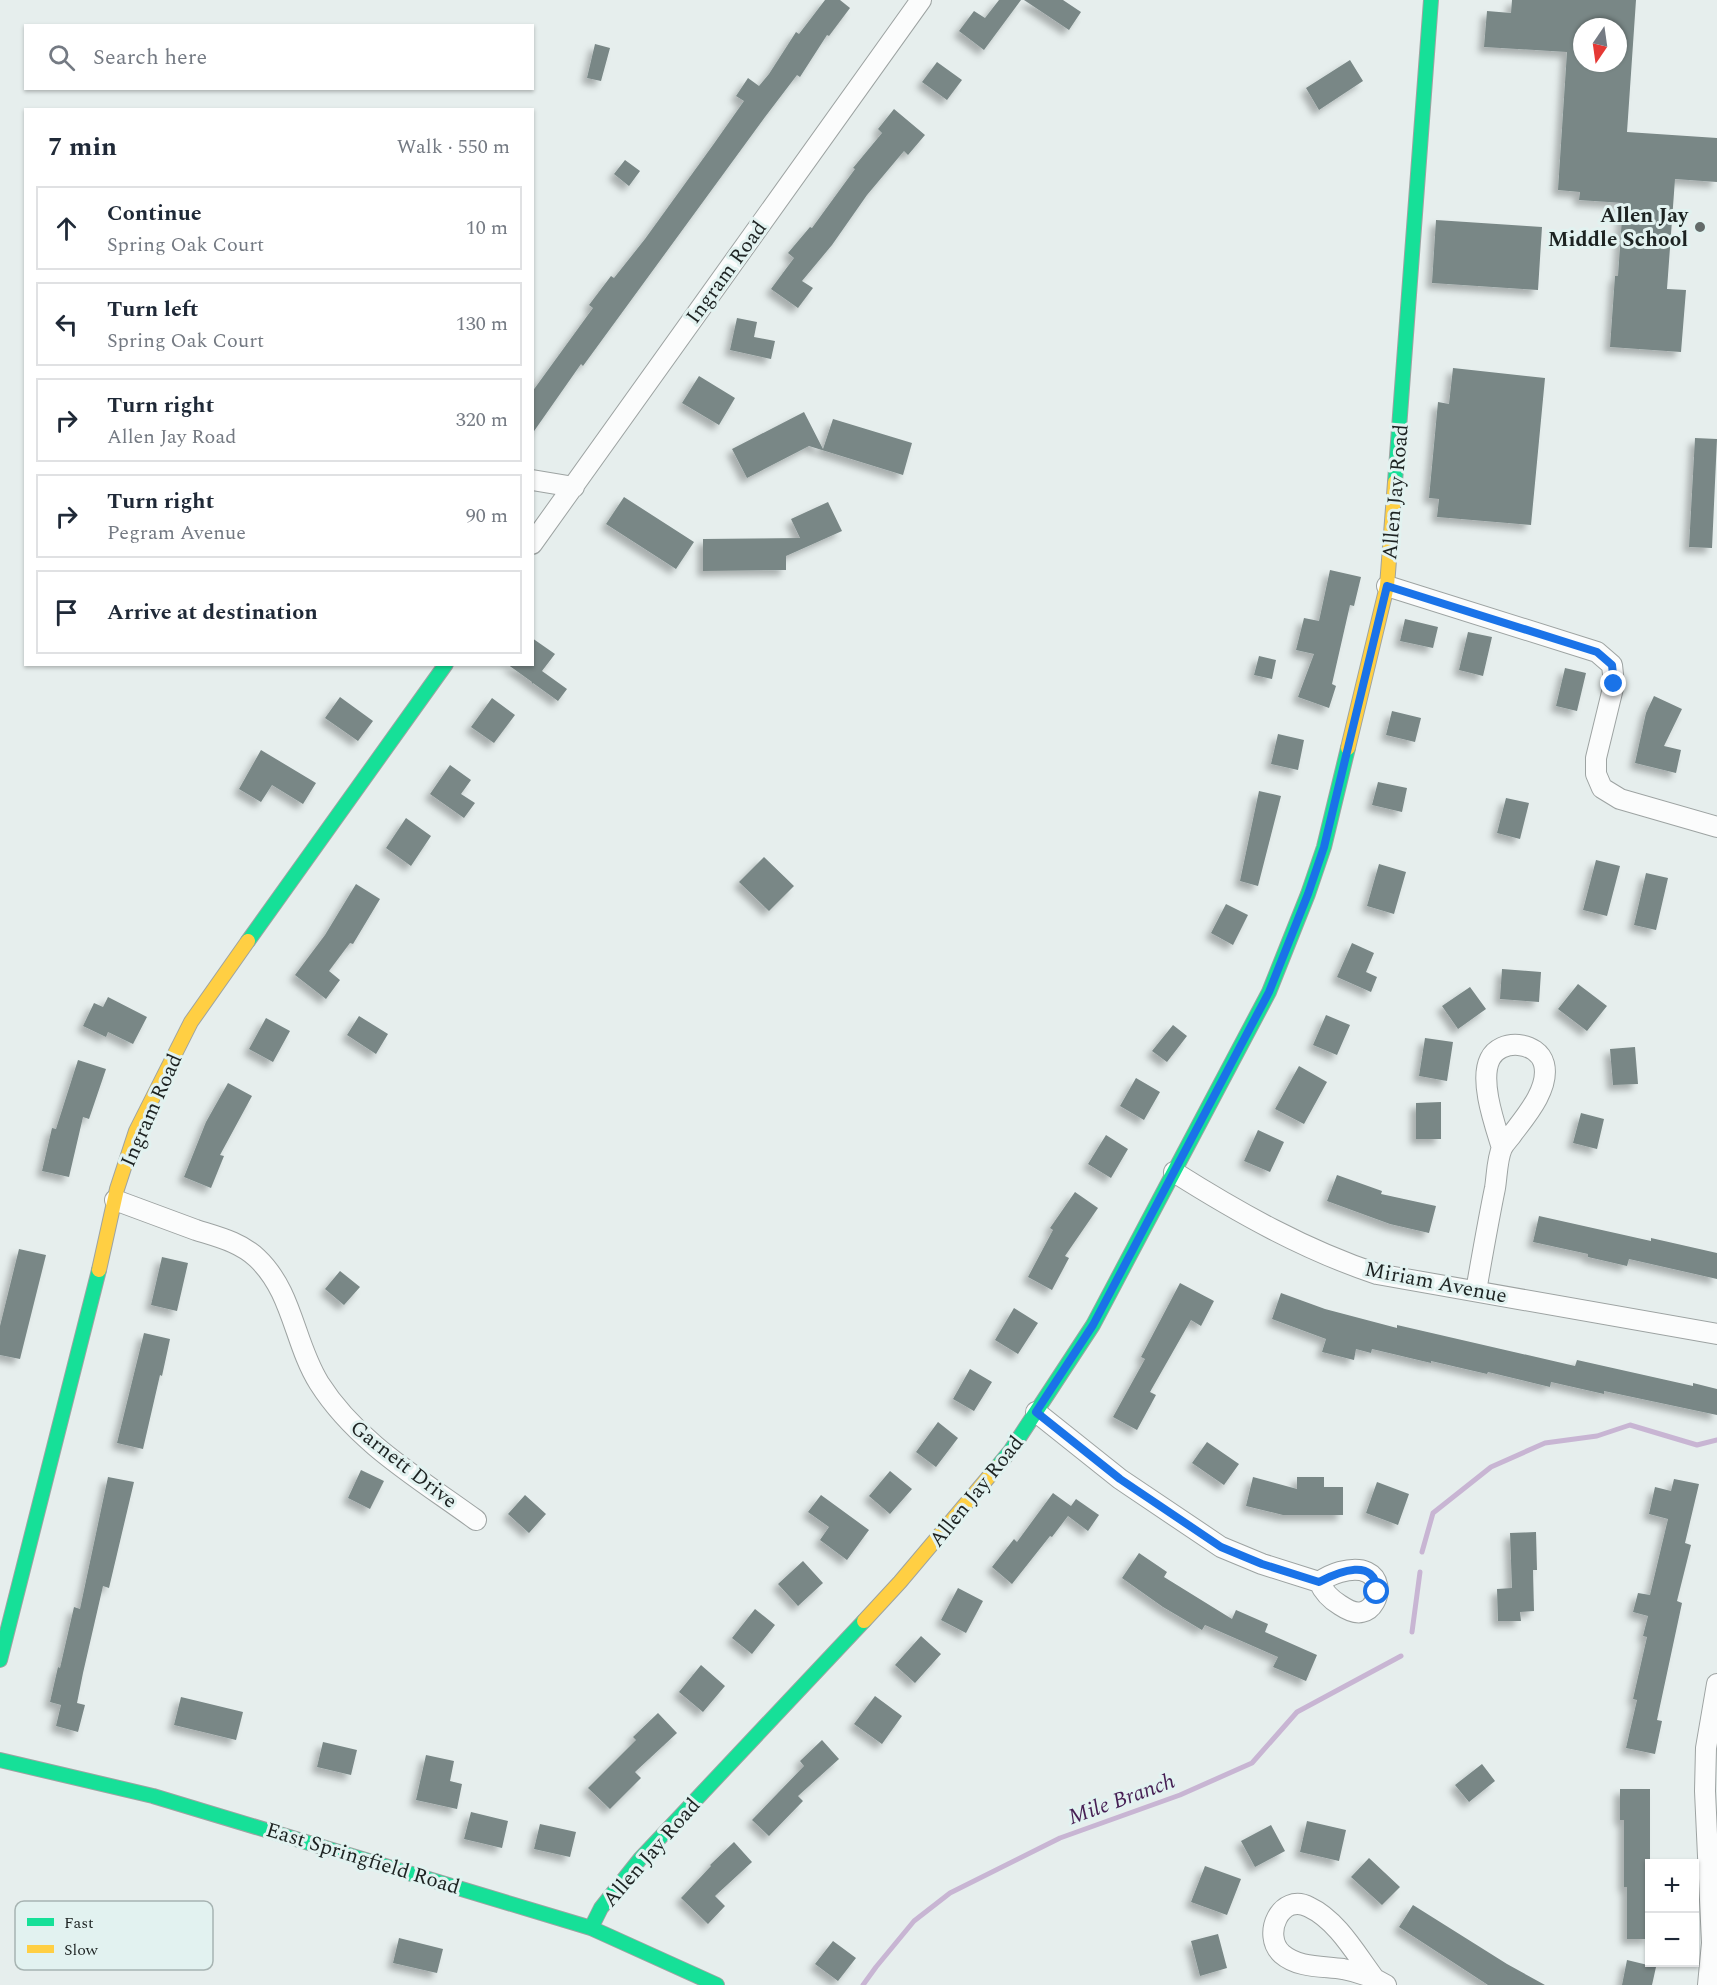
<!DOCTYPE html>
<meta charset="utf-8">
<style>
body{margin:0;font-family:Spectral,serif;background:#f2f2f3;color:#1f2937}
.controls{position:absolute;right:18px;bottom:18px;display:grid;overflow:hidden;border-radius:0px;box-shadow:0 2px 4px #0004}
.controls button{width:54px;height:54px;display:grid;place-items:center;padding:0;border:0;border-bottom:2px solid #e0e1e3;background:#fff;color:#1f2937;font:30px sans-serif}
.compass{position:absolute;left:1573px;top:18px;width:54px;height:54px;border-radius:50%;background:#fff;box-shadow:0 2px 4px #0004;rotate:193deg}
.stop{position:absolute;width:18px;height:18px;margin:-14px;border:4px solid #1a73e8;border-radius:50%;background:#fff}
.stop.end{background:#1a73e8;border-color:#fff;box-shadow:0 2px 6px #0008}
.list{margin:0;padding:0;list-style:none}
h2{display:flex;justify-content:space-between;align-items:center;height:78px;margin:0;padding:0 24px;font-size:26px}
h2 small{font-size:20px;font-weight:400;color:#747a83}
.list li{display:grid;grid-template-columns:39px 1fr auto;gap:18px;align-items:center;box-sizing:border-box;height:84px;margin:0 12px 12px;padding:0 12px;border:2px solid #e0e1e3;border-radius:0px}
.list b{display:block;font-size:22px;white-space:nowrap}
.list p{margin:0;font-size:20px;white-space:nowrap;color:#747a83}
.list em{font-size:20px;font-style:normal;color:#747a83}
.icon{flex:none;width:33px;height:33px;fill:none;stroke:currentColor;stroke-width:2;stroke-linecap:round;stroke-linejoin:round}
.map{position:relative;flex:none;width:1717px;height:1985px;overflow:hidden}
.search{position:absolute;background:#fff;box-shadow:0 2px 4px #0004;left:24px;top:24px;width:510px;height:66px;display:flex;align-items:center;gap:15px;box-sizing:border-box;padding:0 21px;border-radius:0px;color:#747a83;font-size:22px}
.panel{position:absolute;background:#fff;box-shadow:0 2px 4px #0004;left:24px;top:108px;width:510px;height:558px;border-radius:0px}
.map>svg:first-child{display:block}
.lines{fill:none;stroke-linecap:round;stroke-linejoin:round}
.stream{stroke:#c8b5d3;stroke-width:5}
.building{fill:#798786;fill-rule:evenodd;filter:url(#shadow)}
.street-casing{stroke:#9da3a2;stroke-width:22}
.fast-casing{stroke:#9da3a2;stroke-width:16}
.slow-casing{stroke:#9da3a2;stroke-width:16}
.street{stroke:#fbfcfc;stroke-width:20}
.fast{stroke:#16e098;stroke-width:14}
.slow{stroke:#ffcf43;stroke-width:14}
.route{stroke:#1a73e8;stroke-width:8}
.poi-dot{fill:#636a69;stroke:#e2f2f0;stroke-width:2}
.labels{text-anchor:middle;stroke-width:6;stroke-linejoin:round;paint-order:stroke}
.poi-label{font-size:21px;font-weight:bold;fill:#1d2322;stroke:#e2f2f0;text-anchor:end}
.street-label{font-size:21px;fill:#1d2322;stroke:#e2f2f0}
.water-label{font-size:22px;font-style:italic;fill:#451e53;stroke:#e2f2f0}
.key{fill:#e2f2f0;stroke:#a7b4b2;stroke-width:1.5}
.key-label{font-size:16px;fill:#1d2322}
</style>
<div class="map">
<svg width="1717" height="1985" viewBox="0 0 1717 1985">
<defs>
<filter id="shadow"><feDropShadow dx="-5.5" dy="5.5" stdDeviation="3" flood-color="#0004"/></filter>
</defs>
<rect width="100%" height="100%" fill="#e6eeed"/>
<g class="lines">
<!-- stream -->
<path class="stream" d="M1422 1552 1433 1513 1491 1467 1545 1443 1597 1436 1630 1425 1697 1445 1717 1440
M1412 1632 1420 1572
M863 1985 876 1967 914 1921 950 1893 1060 1838 1180 1795 1252 1763 1297 1712 1401 1656"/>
</g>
<!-- building -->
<path class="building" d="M825 0H840L850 8 829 36 827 35 800 77 797 75 765 117 583 366 581 364 532 434V392L593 308 589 305 611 276 614 278 645 239 713 145 744 101 736 96 748 78 759 86 769 74 796 32 799 34Z
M999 0H1021L984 50 959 31 974 11 985 18Z
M1024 0H1063L1081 12 1069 30Z
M1512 0H1636L1627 132 1717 138V182L1675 179 1667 289 1686 290 1681 352 1610 347 1615 276H1618L1623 203 1579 200 1580 192 1558 190 1567 52 1484 47 1487 11 1511 13ZM1582 27H1618V63H1582Z
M595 44 610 48 601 81 587 78Z
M1350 60 1363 81 1319 110 1306 88Z
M937 62 962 80 947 100 922 82Z
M894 109 925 135 908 155 904 151 867 195 832 245 802 281 813 288 798 308 771 289 794 258 788 253 810 227 812 228 855 169 853 168 882 133 878 129Z
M625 160 640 171 629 186 614 174Z
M1436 220 1542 227 1538 290 1432 283Z
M737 318 757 322 754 337 775 341 771 359 730 350Z
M1453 368 1545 378 1531 525 1437 517 1439 499 1429 498 1438 402 1449 404Z
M699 376 735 398 719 425 682 403Z
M804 412 823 449 833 419 912 443 903 475 809 446 747 478 732 449Z
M1695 438 1717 439 1712 548 1689 547Z
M624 497 694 542 676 569 606 524Z
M828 502 842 531 786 556V570L703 571V539L800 538 791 519Z
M1330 570 1361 577 1354 606 1350 605 1332 684 1336 686 1329 708 1298 697 1314 654 1296 650 1304 618 1319 621Z
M1405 619 1438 627 1433 648 1400 641Z
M1468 632 1492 637 1483 676 1459 670Z
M532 638 555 654 542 671 567 689 558 701 533 683 532 684V682L507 664H532Z
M1259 656 1276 660 1272 679 1254 675Z
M1565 668 1586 673 1577 711 1556 706Z
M1654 696 1682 709 1664 746 1681 750 1676 773 1635 763 1646 713Z
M340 697 373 721 358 741 325 718Z
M492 698 515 715 494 743 471 727Z
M1392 711 1421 718 1415 742 1386 735Z
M1278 734 1304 740 1298 770 1271 764Z
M261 750 316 783 303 804 272 785 261 802 239 789Z
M450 765 471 780 461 794 475 803 464 818 430 794Z
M1378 782 1407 788 1402 812 1372 805Z
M1259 791 1281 796 1258 886 1240 881Z
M1506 798 1529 803 1520 839 1497 833Z
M406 818 431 836 411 866 386 848Z
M764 857 794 886 769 911 739 882Z
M1596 860 1620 866 1607 916 1583 910Z
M1379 864 1406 872 1394 914 1367 906Z
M1646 873 1668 878 1656 930 1634 925Z
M356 884 380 899 353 944 350 943 329 971 340 980 326 999 295 975 325 935Z
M1226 904 1248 915 1233 945 1211 933Z
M1352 943 1374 953 1366 972 1377 977 1371 992 1337 977Z
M1502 969 1541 972 1539 1002 1500 999Z
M1578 984 1607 1006 1587 1031 1558 1009Z
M1470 987 1486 1009 1458 1029 1442 1006Z
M108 997 147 1017 133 1044 108 1032 106 1037 83 1026 94 1003 103 1007Z
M1326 1015 1350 1025 1337 1055 1313 1045Z
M359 1016 388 1034 376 1054 347 1035Z
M266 1018 290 1031 273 1062 249 1049Z
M1173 1025 1187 1036 1167 1062 1152 1051Z
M1425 1038 1453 1042 1447 1081 1419 1076Z
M1635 1047 1638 1084 1613 1085 1610 1049Z
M78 1060 106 1069 89 1119 83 1117 69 1177 42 1171 52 1128 56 1129Z
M1299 1066 1327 1082 1304 1124 1275 1109Z
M1136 1078 1160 1092 1144 1120 1120 1106Z
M228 1083 252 1096 220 1155 224 1156 211 1188 184 1177 206 1122Z
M1441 1102V1139H1416V1103Z
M1581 1113 1604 1119 1597 1149 1573 1143Z
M1258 1130 1284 1142 1270 1172 1244 1161Z
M1106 1135 1128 1149 1111 1178 1088 1164Z
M1337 1175 1382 1191 1381 1194 1436 1206 1429 1233 1390 1224 1327 1201Z
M1075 1192 1098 1208 1065 1256 1069 1258 1052 1290 1028 1277 1053 1230 1050 1228Z
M1539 1216 1651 1241V1238L1717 1253V1279L1629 1259 1627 1266 1588 1257V1254L1533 1242Z
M19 1249 46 1255 20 1359 0 1355V1326Z
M162 1257 188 1263 177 1311 151 1305Z
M340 1271 360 1287 344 1305 325 1289Z
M1180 1283 1214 1301 1201 1326 1191 1320 1150 1392 1156 1395 1137 1430 1113 1417 1145 1359 1141 1357Z
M1281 1293 1325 1309 1397 1328V1325L1575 1366 1577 1360 1693 1386V1383L1717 1389V1415L1604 1391V1394L1551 1382 1550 1387 1488 1372 1487 1374 1431 1361V1363L1372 1349 1371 1353 1356 1349 1354 1360 1322 1352 1326 1339 1272 1319Z
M1014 1308 1038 1323 1018 1354 995 1340Z
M144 1333 170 1339 162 1376 160 1375 143 1449 117 1443Z
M970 1369 992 1382 974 1411 953 1399Z
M938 1422 958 1438 936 1467 916 1452Z
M1207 1442 1239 1464 1224 1485 1192 1463Z
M361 1470 384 1481 370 1509 348 1498Z
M890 1471 912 1489 890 1514 869 1496Z
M108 1477 134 1482 109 1588 103 1586 83 1673 77 1703 85 1705 78 1732 56 1726 61 1705 50 1702 58 1667 60 1668 74 1607 80 1609Z
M1253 1477 1297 1489V1477H1324V1487H1343V1515H1283L1246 1506Z
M1674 1479 1699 1484 1685 1543 1691 1545 1677 1601 1682 1603 1657 1720 1662 1721 1655 1754 1626 1748 1637 1700 1633 1699 1647 1637 1643 1636 1648 1616 1633 1612 1638 1593 1650 1595 1668 1519 1649 1514 1655 1487 1671 1491Z
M1377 1482 1409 1494 1398 1525 1366 1513Z
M1053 1493 1071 1506 1076 1499 1099 1515 1088 1531 1068 1516 1052 1537 1050 1536 1012 1584 992 1567 1014 1539 1017 1542Z
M525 1495 546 1514 529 1533 508 1514Z
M821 1495 869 1530 847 1560 820 1540 829 1527 808 1512Z
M1536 1532 1537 1570H1533L1534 1611 1520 1612 1521 1621H1498L1497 1589 1512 1588 1510 1533Z
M1139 1553 1167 1572 1164 1577 1232 1619 1236 1610 1268 1624 1265 1632 1317 1655 1306 1681 1273 1667 1278 1657 1205 1625 1202 1630 1163 1607 1122 1578Z
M803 1561 823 1583 798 1606 778 1584Z
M958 1588 983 1601 966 1633 941 1620Z
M755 1609 775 1625 752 1654 732 1638Z
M921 1636 941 1654 915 1683 895 1665Z
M701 1665 725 1686 703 1712 679 1692Z
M875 1696 902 1716 882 1744 854 1724Z
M181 1697 243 1712 236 1740 174 1725Z
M658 1713 677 1733 635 1772 641 1778 610 1809 588 1788 636 1740 633 1737Z
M822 1740 839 1759 798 1796 803 1801 769 1836 752 1820 804 1766 800 1761Z
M323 1742 357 1750 351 1775 317 1767Z
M426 1755 454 1761 450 1781 462 1784 457 1809 416 1800Z
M1482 1764 1495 1781 1469 1802 1455 1785Z
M1620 1789H1650V1939H1627V1887H1624V1820H1620Z
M471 1812 508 1821 502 1848 464 1839Z
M1307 1821 1346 1830 1339 1861 1300 1852Z
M540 1824 576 1832 570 1857 534 1849Z
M1271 1825 1285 1851 1255 1867 1241 1841Z
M734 1842 752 1862 715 1896 725 1906 708 1924 681 1898 711 1866 710 1865Z
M1369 1858 1400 1887 1382 1905 1351 1877Z
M1205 1866 1241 1879 1227 1915 1191 1902Z
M1413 1905 1507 1964 1545 1985H1488L1399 1927Z
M1218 1934 1227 1968 1200 1976 1191 1941Z
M399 1938 443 1949 437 1973 393 1963Z
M833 1941 856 1958 838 1981 815 1964Z
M1627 1960 1656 1967 1652 1985H1622Z"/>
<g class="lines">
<!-- street casing -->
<g class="street-casing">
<path id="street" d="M532 480 574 487
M532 544 921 0
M1387 586 1597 652 1612 665 1614 684 1596 758V774L1602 788 1620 799 1717 827
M1174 1172C1239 1213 1305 1250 1377 1274L1717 1334
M115 1200C142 1210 169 1220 196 1230 218 1237 240 1242 257 1258 293 1292 294 1343 319 1383 357 1443 420 1479 476 1520
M1476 1291C1482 1257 1488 1222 1495 1188 1497 1176 1497 1159 1502 1148 1505 1142 1510 1138 1513 1133 1526 1116 1550 1088 1544 1064 1538 1041 1500 1038 1490 1059 1479 1081 1495 1125 1502 1148
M1036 1412 1120 1479 1221 1547 1262 1564 1319 1582C1324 1593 1330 1599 1340 1605 1346 1609 1355 1614 1362 1612 1383 1608 1389 1559 1340 1572 1333 1574 1325 1578 1319 1582
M1374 1978C1356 1954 1337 1920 1309 1907 1281 1892 1261 1935 1282 1954 1298 1968 1323 1966 1343 1969 1358 1972 1373 1977 1386 1985
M1708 1985 1712 1943 1705 1791 1706 1748 1717 1684"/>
</g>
<!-- fast casing -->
<g class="fast-casing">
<path id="fast" d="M1395 482 1431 0
M248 941 446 664
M997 1467 1011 1450 1093 1325 1269 992 1308 894 1324 847 1348 748
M0 1660 99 1270
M0 1760 153 1796 591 1928 717 1985
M591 1928 601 1908 640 1859 864 1621"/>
</g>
<!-- slow casing -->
<g class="slow-casing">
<path id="slow" d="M1348 748 1387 586 1395 482
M99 1270 117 1189 136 1131 191 1022 248 941
M864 1621 900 1582 997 1467"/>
</g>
<!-- street -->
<use href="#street" class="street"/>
<!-- fast -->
<use href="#fast" class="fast"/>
<!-- slow -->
<use href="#slow" class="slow"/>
</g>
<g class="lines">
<!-- route -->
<path class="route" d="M1377 1592C1376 1556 1338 1572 1319 1582L1262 1564 1221 1547 1120 1479 1036 1412 1093 1325 1269 992 1308 894 1324 847 1387 586 1597 652 1612 665 1614 684"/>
</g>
<!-- markers -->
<circle class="poi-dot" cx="1700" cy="227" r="6"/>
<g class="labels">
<!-- poi labels -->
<g class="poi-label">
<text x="1688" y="222">Allen Jay<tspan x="1688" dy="24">Middle School</tspan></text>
</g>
<!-- street labels -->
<g class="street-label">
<text transform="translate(726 272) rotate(-54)" y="7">Ingram Road</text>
<text transform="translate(1395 492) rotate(-85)" y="7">Allen Jay Road</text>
<text transform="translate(151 1110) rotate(-66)" y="7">Ingram Road</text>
<text transform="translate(1436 1282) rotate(11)" y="7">Miriam Avenue</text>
<text transform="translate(404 1464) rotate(38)" y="7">Garnett Drive</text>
<text transform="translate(976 1491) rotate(-51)" y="7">Allen Jay Road</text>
<text transform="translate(651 1852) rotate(-49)" y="7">Allen Jay Road</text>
<text transform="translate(363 1858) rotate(17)" y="7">East Springfield Road</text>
</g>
<!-- water labels -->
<g class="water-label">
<text transform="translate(1121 1798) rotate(-20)" y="8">Mile Branch</text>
</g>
</g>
<!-- legend -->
<rect x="15" y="1901" width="198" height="69" rx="9" class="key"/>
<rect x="27" y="1918" width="27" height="8" fill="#16e098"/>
<rect x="27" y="1945" width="27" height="8" fill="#ffcf43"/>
<g class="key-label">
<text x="64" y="1928">Fast</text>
<text x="64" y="1955">Slow</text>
</g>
</svg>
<div class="controls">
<button>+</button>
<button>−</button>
</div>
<svg class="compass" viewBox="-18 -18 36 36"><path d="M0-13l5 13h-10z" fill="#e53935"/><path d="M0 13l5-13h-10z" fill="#747a83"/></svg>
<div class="stop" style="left:1377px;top:1592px"></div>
<div class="stop end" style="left:1614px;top:684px"></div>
<div class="search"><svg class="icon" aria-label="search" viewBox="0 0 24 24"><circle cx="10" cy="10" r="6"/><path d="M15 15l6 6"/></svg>Search here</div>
<section class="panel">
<h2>7 min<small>Walk · 550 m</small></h2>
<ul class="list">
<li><svg class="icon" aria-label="ahead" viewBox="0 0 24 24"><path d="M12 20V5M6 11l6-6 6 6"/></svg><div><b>Continue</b><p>Spring Oak Court</p></div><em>10 m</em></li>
<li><svg class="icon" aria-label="left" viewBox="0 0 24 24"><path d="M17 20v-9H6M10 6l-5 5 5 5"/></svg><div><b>Turn left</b><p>Spring Oak Court</p></div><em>130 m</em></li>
<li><svg class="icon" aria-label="right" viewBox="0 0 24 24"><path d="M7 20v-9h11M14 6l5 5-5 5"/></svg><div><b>Turn right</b><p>Allen Jay Road</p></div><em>320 m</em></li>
<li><svg class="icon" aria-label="right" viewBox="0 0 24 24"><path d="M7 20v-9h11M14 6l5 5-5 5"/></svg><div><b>Turn right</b><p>Pegram Avenue</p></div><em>90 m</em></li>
<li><svg class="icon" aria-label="arrive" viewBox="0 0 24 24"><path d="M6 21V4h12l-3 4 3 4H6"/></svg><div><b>Arrive at destination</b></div></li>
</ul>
</section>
</div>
